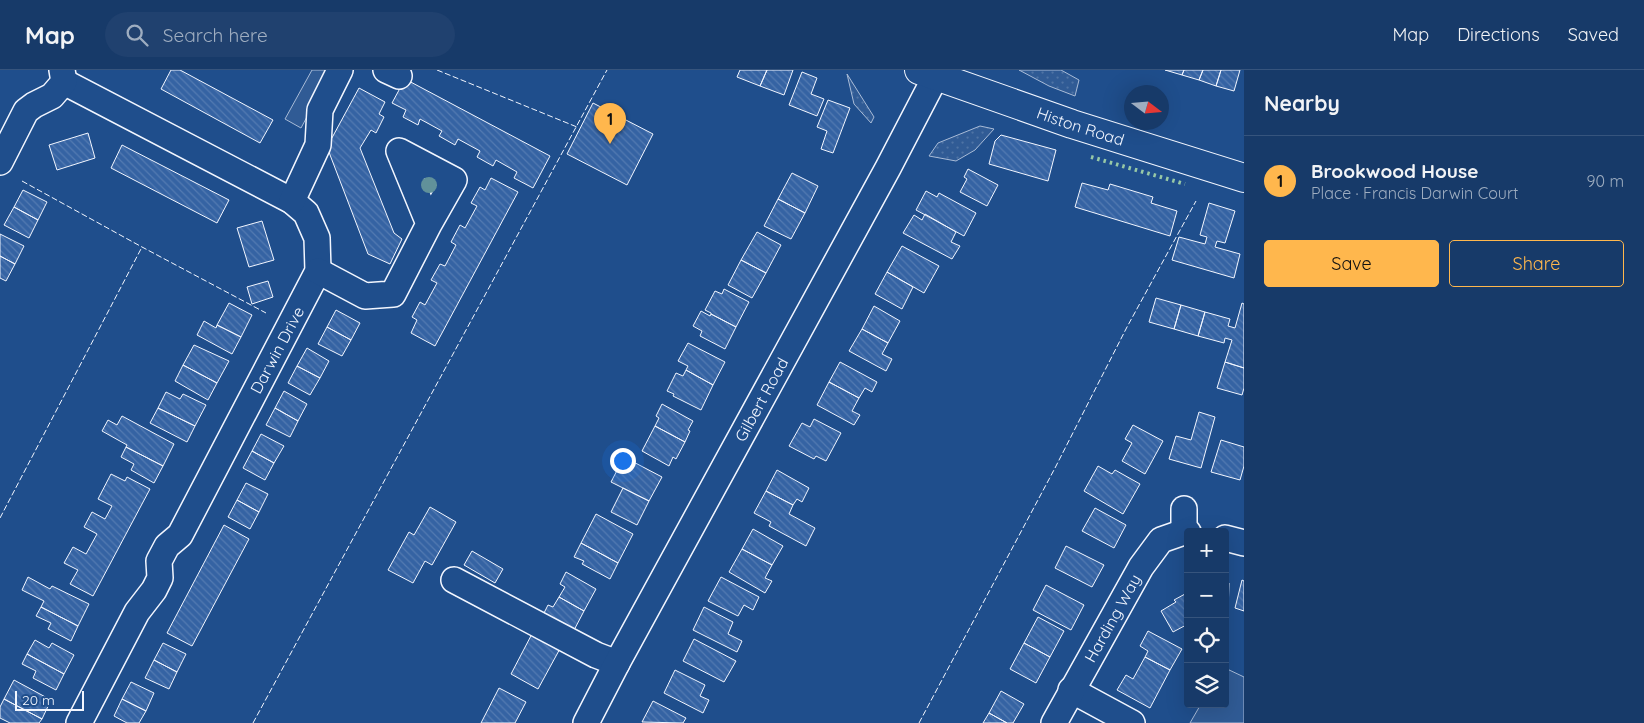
<!DOCTYPE html>
<meta charset="utf-8">
<style>
body{margin:0;font-family:Quicksand,sans-serif;background:#20416f;color:#f1f3f6}
.controls{position:absolute;right:15px;bottom:15px;display:grid;overflow:hidden;border-radius:5px;box-shadow:0 5px 20px #0002}
.controls button{width:45px;height:45px;display:grid;place-items:center;padding:0;border:0;border-bottom:1px solid #36547d;background:#173a69;color:#f1f3f6;font:25px sans-serif}
.compass{position:absolute;left:1124px;top:15px;width:45px;height:45px;border-radius:50%;background:#173a69;box-shadow:0 5px 20px #0002;rotate:106deg}
.scale{position:absolute;left:15px;bottom:12px;width:69px;box-sizing:border-box;padding-left:5px;border:2px solid #f2f6ff;border-top:0;font-size:14px;line-height:18px;white-space:nowrap;color:#f2f6ff;-webkit-text-stroke:4px #1f4e8c;paint-order:stroke}
.you{position:absolute;left:622px;top:390px;width:18px;height:18px;margin:-12px;border:4px solid #fff;border-radius:50%;background:#1a73e8;box-shadow:0 0 0 8px #1a73e833}
.badge{display:grid;place-items:center;width:32px;height:32px;border-radius:50%;background:#ffb74d;color:#111;font-size:16px;font-weight:700}
.pin{position:absolute;translate:-50% -41px;filter:drop-shadow(0 1px 2px #0008)}
.pin::after{content:'';position:absolute;top:26px;width:18px;height:15px;background:inherit;clip-path:polygon(0 0,100% 0,50% 100%)}
.list{margin:0;padding:0;list-style:none}
h2{display:flex;justify-content:space-between;align-items:center;height:65px;margin:0;padding:0 20px;font-size:21px}
h2 small{font-size:16px;font-weight:400;color:#9eadc0}
.list li{display:grid;grid-template-columns:32px 1fr auto;gap:15px;align-items:center;box-sizing:border-box;height:90px;padding:0 20px;border-top:1px solid #36547d}
.list b{display:block;font-size:19px;white-space:nowrap}
.list p{margin:0;font-size:16px;white-space:nowrap;color:#9eadc0}
.list em{font-size:16px;font-style:normal;color:#9eadc0}
.actions{display:flex;gap:10px;padding:15px 20px}
.actions a{flex:1;padding:11px 0;border:1px solid #ffb74d;border-radius:5px;text-align:center;font-size:18px;color:#ffb74d}
.actions .main{background:#ffb74d;color:#111}
.icon{flex:none;width:28px;height:28px;fill:none;stroke:currentColor;stroke-width:2;stroke-linecap:round;stroke-linejoin:round}
.map{position:relative;flex:none;width:1244px;height:653px;overflow:hidden}
header{display:flex;align-items:center;gap:30px;box-sizing:border-box;height:70px;padding:0 25px;background:#173a69;border-bottom:1px solid #36547d}
header strong{font-size:24px}
nav{display:flex;gap:28px;margin-inline-start:auto;font-size:18px}
.search{width:350px;height:45px;background:#20416f;display:flex;align-items:center;gap:12px;box-sizing:border-box;padding:0 18px;border-radius:28px;color:#9eadc0;font-size:19px}
main{display:flex}
aside{flex:1;background:#173a69}
.map>svg:first-child{display:block}
.grass{fill:url(#grass-dots);stroke:#a8bbd7}
.built{fill:#305b95;stroke:#a8bbd7}
.building{fill:url(#building-back-hatch);stroke:#f2f6ff}
.lines{fill:none;stroke-linecap:round;stroke-linejoin:round}
.minor-casing{stroke:#f2f6ff;stroke-width:28}
.major-casing{stroke:#f2f6ff;stroke-width:30}
.minor{stroke:#1f4e8c;stroke-width:25}
.major{stroke:#1f4e8c;stroke-width:28}
.hedge{stroke:#97c8a6;stroke-width:4;stroke-dasharray:2.5 4;stroke-linecap:butt}
.fence{stroke:#f2f6ff;stroke-width:1;stroke-dasharray:6 2.5;stroke-linecap:butt}
.tree{fill:#61919a}
.labels{text-anchor:middle;stroke-width:4;stroke-linejoin:round;paint-order:stroke}
.street-label{font-size:16px;fill:#f2f6ff;stroke:#1f4e8c}
</style>
<header>
<strong>Map</strong>
<div class="search"><svg class="icon" aria-label="search" viewBox="0 0 24 24"><circle cx="10" cy="10" r="6"/><path d="M15 15l6 6"/></svg>Search here</div>
<nav><a>Map</a><a>Directions</a><a>Saved</a></nav>
</header>
<main>
<div class="map">
<svg width="1244" height="653" viewBox="0 0 1244 653">
<defs>
<pattern id="grass-dots" width="8" height="8" patternUnits="userSpaceOnUse" patternTransform="scale(1.25)"><rect width="8" height="8" fill="#305b95"/><path d="M2 2h.1M6 6h.1" fill="none" stroke="#4e73a5" stroke-width="1.8" stroke-linecap="round"/></pattern>
<pattern id="building-back-hatch" width="6" height="6" patternUnits="userSpaceOnUse" patternTransform="scale(1.25)"><rect width="6" height="6" fill="#3563a3"/><path d="M-1 5l2 2M0 0l6 6M5-1l2 2" fill="none" stroke="#537ab1"/></pattern>
</defs>
<rect width="100%" height="100%" fill="#1f4e8c"/>
<!-- grass -->
<path class="grass" d="M1019 0H1061L1079 10 1075 26 1049 16Z
M847 4 874 47 871 53 854 34Z
M980 56 994 59 975 80 956 91 929 86 938 73Z"/>
<!-- built -->
<path class="built" d="M312 0H332L301 58 285 49Z
M1225 598 1244 607V653H1190L1201 634H1225Z"/>
<!-- building -->
<path class="building" d="M171 0H180L273 50 260 73 161 19Z
M740 0H767L760 16 737 7Z
M767 0H793L784 25 760 16Z
M1165 0H1184L1182 5Z
M1184 0H1203L1199 10 1182 5Z
M1203 0H1221L1216 16 1199 10Z
M1221 0H1240L1234 21 1216 16Z
M802 2 817 8 811 24 824 29 817 46 789 35Z
M405 9 550 86 533 118 514 108 517 102 496 90 493 96 477 87 480 81 458 69 455 75 439 66 442 61 420 49 418 55 403 47 406 40 392 33Z
M359 18 385 32 379 44 384 47 376 63 371 60 360 78 394 163 402 169 390 194 368 184 327 77Z
M828 30 850 38 833 83 821 79 827 61 817 57Z
M593 33 653 64 627 115 567 84Z
M88 63 95 88 57 100 49 75Z
M1001 65 1056 80 1048 111 989 94 995 71Z
M122 75 229 130 217 153 111 98Z
M968 99 998 115 987 136 960 122 967 109 964 107Z
M792 103 818 116 805 143 778 129Z
M491 108 518 122 435 276 411 263 417 250 412 247 420 232 425 235 437 213 431 210 440 194 445 196 456 175 451 172 460 155 465 158 477 136 471 133 480 117 485 120Z
M1082 113 1108 120 1110 114 1153 127 1151 133 1177 141 1170 166 1075 137Z
M23 120 47 132 38 150 14 137Z
M926 121 937 127 939 123 976 143 964 166 916 140Z
M778 129 805 143 791 169 764 156Z
M1209 133 1235 141 1225 173 1217 171 1215 177 1240 184 1234 208 1172 190 1179 167 1205 174 1207 167 1200 165Z
M14 137 38 150 29 168 4 155Z
M925 144 956 162 951 172 960 176 952 189 903 163 914 145 922 150Z
M262 151 274 190 249 197 237 158Z
M757 162 781 175 766 203 741 190Z
M0 164 24 176 15 194 0 186Z
M902 176 939 196 924 223 887 202Z
M0 186 15 194 6 211 0 208Z
M741 190 766 203 752 228 728 215Z
M887 202 913 217 902 239 875 224Z
M268 211 273 227 252 234 247 217Z
M724 219 749 232 736 257 711 244V243L705 240 715 221 722 224Z
M1156 228 1181 235 1174 259 1149 252Z
M229 233 252 245 241 267 217 255Z
M1242 233 1244 234V298L1225 292 1232 270 1225 268 1224 273 1198 266 1205 242 1230 249 1228 256 1235 258Z
M1181 235 1205 242 1198 266 1174 259Z
M874 236 900 251 888 273 862 259Z
M336 240 360 253 351 270 327 257Z
M701 241 710 246 711 244 736 257 725 279 700 266 702 261 693 256Z
M204 251 216 258 217 255 241 267 232 284 197 265Z
M327 257 351 270 342 286 318 274Z
M862 259 888 273 882 284 892 289 886 301 849 281Z
M688 273 725 292 713 315 686 300 688 296 678 291Z
M194 275 229 291 217 313 183 295Z
M307 278 329 291 320 308 297 296Z
M840 292 877 312 872 322 865 318 859 328 829 312Z
M1225 292 1244 298V318L1242 325 1217 318Z
M183 295 217 313 208 330 175 311Z
M297 296 320 308 310 325 288 313Z
M686 300 713 315 701 340 673 326 674 324 667 321 676 303 683 306Z
M829 312 859 328 852 341 860 345 854 355 817 335Z
M284 321 307 334 298 351 275 338Z
M166 322 180 329 183 324 206 335 195 356 158 338Z
M662 334 693 351 688 360 690 361 685 372 655 356 659 348 656 346Z
M158 338 195 356 187 372 150 353Z
M275 338 298 351 290 367 266 355Z
M1199 342 1215 347 1201 398 1169 389 1176 366 1191 370Z
M122 346 174 374 163 396 126 377 127 375 102 361 108 350 117 355Z
M814 349 841 363 826 391 816 386 814 389 789 376 802 353 810 357Z
M1133 355 1163 371 1145 404 1122 391 1132 373 1125 369Z
M655 356 685 372 676 389 673 387 669 396 642 381Z
M261 364 284 376 274 393 252 381Z
M1221 370 1244 377V396L1240 410 1211 402Z
M126 377 163 396 154 413 131 400 134 394 121 387Z
M252 381 274 393 265 410 243 398Z
M624 387 662 407 649 431 611 412Z
M1098 396 1112 404 1115 400 1140 414 1123 444 1084 421Z
M777 400 809 418 802 432 797 429 793 435 766 421Z
M111 404 125 411 127 407 150 419 93 526 70 514 78 500 64 493 73 477 86 484 97 464 84 457 92 442 105 449 112 436 98 429Z
M246 413 268 424 259 442 237 430Z
M623 418 649 431 637 455 611 442Z
M766 421 793 435 789 444 815 458 806 476 769 456 771 452 754 443Z
M237 430 259 442 250 459 228 447Z
M430 437 456 452 432 495 425 491 413 513 388 500 409 462 414 465Z
M1095 438 1126 455 1114 478 1082 461Z
M596 444 633 464 618 493 581 473Z
M224 455 249 469 192 576 167 563Z
M753 459 783 476 772 495 742 479Z
M581 473 618 493 610 509 582 494 584 491 574 487Z
M1066 476 1104 495 1092 517 1055 498Z
M742 479 772 495 765 508 772 511 765 523 729 502Z
M472 481 503 499 495 513 464 495Z
M566 502 596 519 584 541 559 527 565 517 560 514Z
M28 507 50 519 52 516 89 534 78 556 41 537 44 531 22 520Z
M721 507 759 527 753 540 744 535 738 546 708 531Z
M1242 510 1244 511V541L1235 538Z
M1229 513 1228 543 1225 545V515Z
M1046 515 1084 535 1071 560 1033 540Z
M1185 524 1188 530V554L1173 562 1161 541 1176 532 1174 530Z
M559 527 584 541 572 564 542 547 548 535 553 537Z
M41 537 78 556 71 571 48 559 51 553 36 546Z
M704 537 733 552 728 564 742 571 737 582 693 560Z
M1038 547 1064 561 1050 587 1024 573Z
M534 560 562 575 538 619 511 604Z
M1148 561 1182 579 1170 600 1145 587 1148 581 1140 576Z
M694 569 736 591 724 612 683 591Z
M35 570 49 578 52 573 74 585 64 604 27 584Z
M163 573 186 584 177 602 154 590Z
M1024 573 1050 587 1036 613 1010 599Z
M27 584 64 604 56 620 33 608 36 601 22 594Z
M1145 587 1170 600 1150 638 1117 620 1126 605 1133 609Z
M154 590 177 602 169 619 145 608Z
M675 600 705 615 700 626 709 630 703 643 664 623Z
M14 610 51 630 42 649 4 629Z
M131 612 154 623 146 641 122 629Z
M499 618 526 632 515 653H481Z
M1001 621 1024 634 1013 653H1007L989 643Z
M4 629 42 649 39 653H10L0 648V637Z
M122 629 146 641 139 653H127L114 646Z
M653 631 686 648 683 653 642 652Z
M989 643 1007 653H983Z"/>
<g class="lines">
<!-- minor casing -->
<g class="minor-casing">
<g id="minor">
<path d="M386 0 399 6"/>
<path d="M64 12 292 131 306 143 317 168 318 201 180 465 167 476 159 491 160 508 154 520 137 542 79 653"/>
<path d="M0 92 26 41 34 35 52 26 64 12 62 0"/>
<path d="M292 131 318 75 320 40 340 0"/>
<path d="M318 201 365 226 393 224 429 154 399 81 454 110 429 154"/>
<path d="M1184 462V439"/>
<path d="M1225 468 1244 473"/>
<path d="M454 510 596 585 617 593"/>
<path d="M1071 620 1132 653"/>
<path id="s1" d="M586 653 617 593 888 98 939 0"/>
<path id="s2" d="M1054 653 1141 497 1161 470 1184 462H1188"/>
</g>
</g>
<!-- major casing -->
<g class="major-casing">
<g id="major">
<path id="s3" d="M919 0 1072 54 1244 108"/>
</g>
</g>
<!-- minor -->
<use href="#minor" class="minor"/>
<!-- major -->
<use href="#major" class="major"/>
<!-- hedge -->
<path class="hedge" d="M1091 87 1185 114"/>
<!-- fence -->
<path class="fence" d="M437 0 577 57
M22 111 142 177 266 243
M0 448 142 177
M253 653 607 0
M919 653 1055 398 1127 257 1196 131"/>
</g>
<!-- trees -->
<circle class="tree" cx="429" cy="115" r="8"/>
<g class="labels">
<!-- street labels -->
<g class="street-label">
<text dy="6" stroke="none"><textPath href="#s3" startOffset="171">Histon Road</textPath></text>
<text transform="translate(277 280) rotate(-62)" y="6">Darwin Drive</text>
<text dy="6" stroke="none"><textPath href="#s1" startOffset="368">Gilbert Road</textPath></text>
<text dy="6" stroke="none"><textPath href="#s2" startOffset="120">Harding Way</textPath></text>
</g>
</g>
</svg>
<div class="controls">
<button>+</button>
<button>−</button>
<button><svg class="icon" aria-label="locate" viewBox="0 0 24 24"><circle cx="12" cy="12" r="6"/><path d="M12 2v4M12 18v4M2 12h4M18 12h4"/></svg></button>
<button><svg class="icon" aria-label="layers" viewBox="0 0 24 24"><path d="M12 4l9 5-9 5-9-5zM3 14l9 5 9-5"/></svg></button>
</div>
<svg class="compass" viewBox="-18 -18 36 36"><path d="M0-13l5 13h-10z" fill="#e53935"/><path d="M0 13l5-13h-10z" fill="#9eadc0"/></svg>
<div class="scale">20 m</div>
<div class="you"></div>
<div class="pin badge" style="left:610px;top:74px">1</div>
</div>
<aside>
<h2>Nearby<small></small></h2>
<ul class="list">
<li><span class="badge">1</span><div><b>Brookwood House</b><p>Place · Francis Darwin Court</p></div><em>90 m</em></li>
</ul>
<div class="actions"><a class="main">Save</a><a>Share</a></div>
</aside>
</main>
